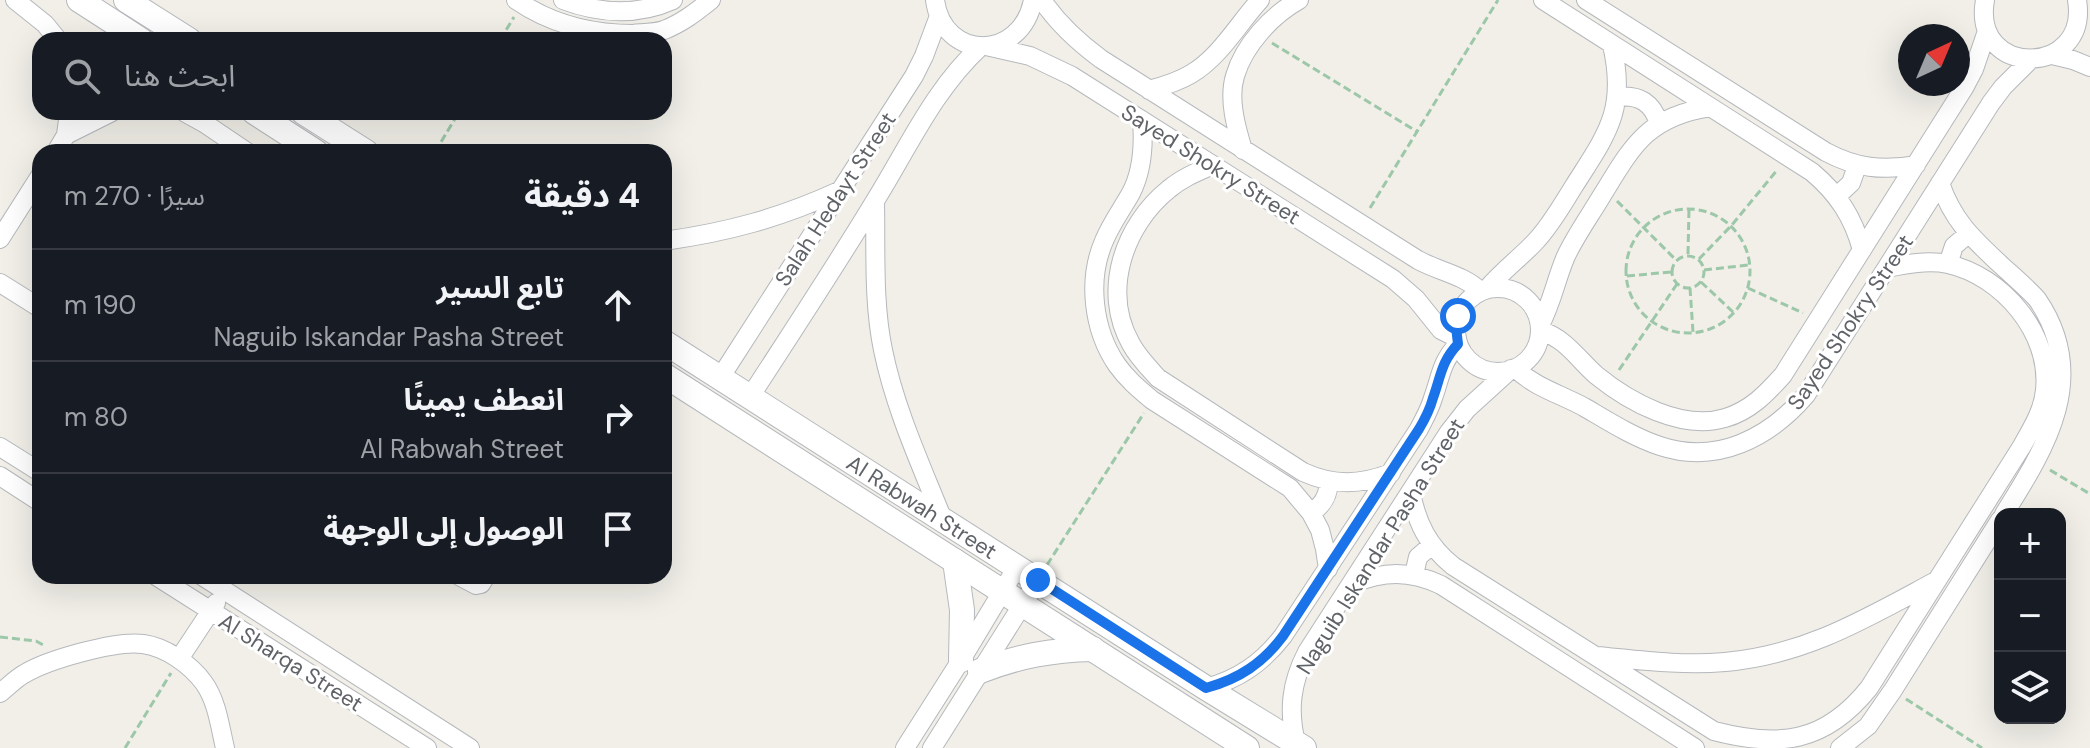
<!DOCTYPE html>
<html lang="ar">
<meta charset="utf-8">
<style>
body{margin:0;font-family:"DM Sans","Noto Sans Arabic",sans-serif;background:#20242c;color:#f1f3f6;direction:rtl}
.controls{position:absolute;right:24px;bottom:24px;display:grid;overflow:hidden;border-radius:16px;box-shadow:0 8px 32px #0002}
.controls button{width:72px;height:72px;display:grid;place-items:center;padding:0;border:0;border-bottom:2px solid #363941;background:#171b24;color:#f1f3f6;font:40px sans-serif}
.compass{position:absolute;left:1898px;top:24px;width:72px;height:72px;border-radius:50%;background:#171b24;box-shadow:0 8px 32px #0002;rotate:44deg}
.stop{position:absolute;width:24px;height:24px;margin:-18px;border:6px solid #1a73e8;border-radius:50%;background:#fff}
.stop.end{background:#1a73e8;border-color:#fff;box-shadow:0 2px 8px #0008}
.list{margin:0;padding:0;list-style:none}
h2{display:flex;justify-content:space-between;align-items:center;height:104px;margin:0;padding:0 32px;font-size:34px}
h2 small{font-size:26px;font-weight:400;color:#9ea1a6}
.list li{display:grid;grid-template-columns:52px 1fr auto;gap:24px;align-items:center;box-sizing:border-box;height:112px;padding:0 32px;border-top:2px solid #363941}
.list b{display:block;font-size:30px;white-space:nowrap}
.list p{margin:0;font-size:26px;white-space:nowrap;color:#9ea1a6}
.list em{font-size:26px;font-style:normal;color:#9ea1a6}
.icon{flex:none;width:44px;height:44px;fill:none;stroke:currentColor;stroke-width:2;stroke-linecap:round;stroke-linejoin:round}
.map{position:relative;flex:none;width:2090px;height:748px;overflow:hidden;direction:ltr}
.search{position:absolute;background:#171b24;box-shadow:0 8px 32px #0002;left:32px;top:32px;width:640px;height:88px;display:flex;align-items:center;gap:20px;box-sizing:border-box;padding:0 28px;border-radius:24px;color:#9ea1a6;font-size:30px}
.panel{position:absolute;background:#171b24;box-shadow:0 8px 32px #0002;left:32px;top:144px;width:640px;height:440px;border-radius:24px;direction:rtl}
.map>svg:first-child{display:block}
.lines{fill:none;stroke-linecap:round;stroke-linejoin:round}
.minor-casing{stroke:#b5b8bc;stroke-width:20}
.tertiary-casing{stroke:#b5b8bc;stroke-width:26}
.path{stroke:#9cc7a9;stroke-width:3;stroke-dasharray:8 4;stroke-linecap:butt}
.minor{stroke:#fff;stroke-width:18}
.tertiary{stroke:#fff;stroke-width:24}
.route{stroke:#1a73e8;stroke-width:10}
.labels{text-anchor:middle;stroke-width:6;stroke-linejoin:round;paint-order:stroke}
.street-label{font-size:22px;fill:#5f6368;stroke:#fff}
</style>
<div class="map">
<svg width="2090" height="748" viewBox="0 0 2090 748">
<rect width="100%" height="100%" fill="#f1efe8"/>
<g class="lines">
<!-- minor casing -->
<g class="minor-casing">
<path id="minor" d="M15 0 45 24 58 40
M516 0C551 24 591 34 633 34 643 33 655 33 664 30 682 23 696 12 711 0
M563 0C600 14 637 16 673 0
M935 0C943 61 1021 62 1033 0
M1042 0C1058 24 1078 42 1101 59L1418 260C1438 271 1464 275 1480 291
M1543 0 1812 172C1838 194 1853 217 1862 250
M1586 0 1826 152C1856 168 1882 171 1916 165
M1985 0C1971 79 2090 77 2077 0
M986 46 1030 56 1072 76 1393 279 1416 299 1441 330 1457 338
M2052 55 2073 60 2090 67
M1149 90C1164 86 1178 82 1191 74 1220 57 1238 24 1260 0
M1617 97C1639 94 1653 103 1659 124
M184 112 204 123 247 152
M1142 120C1144 145 1143 170 1131 193 1122 209 1111 224 1104 241 1087 280 1093 330 1117 365 1127 379 1139 389 1152 400L1290 488 1311 513 1320 530 1325 549 1328 569
M66 135 112 112
M1243 150C1236 127 1228 99 1235 76 1244 45 1272 15 1299 0
M56 152 66 135 69 112
M1213 165C1197 172 1182 178 1169 189 1124 225 1101 291 1131 344 1138 357 1148 367 1158 378L1303 472C1334 486 1360 485 1391 473
M1940 183C1953 221 1973 239 2001 265 2013 276 2026 287 2037 299 2090 376 2047 446 2004 514
M1837 196 1851 183 1857 166
M875 202C876 251 873 302 883 350 895 409 921 465 943 520
M0 239 40 176
M664 241C728 232 780 218 839 191
M1948 264 1954 246 1968 234
M0 283 40 308
M1456 330a42 42 0 1 1 84 0a42 42 0 1 1-84 0Z
M1487 289C1502 271 1520 258 1535 242 1551 225 1562 205 1574 186 1607 134 1627 110 1612 45
M1540 325C1552 303 1556 279 1566 256 1576 235 1589 217 1601 197 1632 147 1646 117 1710 107
M1540 330C1567 340 1576 357 1596 375 1629 402 1682 431 1725 418 1750 411 1767 393 1783 375L1964 88 1974 69 1987 31
M1515 368C1534 387 1560 394 1584 407 1608 421 1633 437 1660 446 1717 465 1769 438 1806 395L1991 103 2003 87 2030 60
M720 378 914 76 924 56 939 16
M750 397C792 332 835 267 875 201 908 148 934 89 981 46
M0 447 40 472
M0 476 40 502
M1411 493C1417 523 1428 546 1453 566L1714 731C1779 748 1825 743 1869 688L2022 446C2032 428 2043 411 2045 390 2051 333 2002 276 1948 264 1928 260 1906 264 1887 268
M1311 513C1323 505 1328 496 1329 482
M1414 575 1418 557 1432 545
M156 576 427 748
M202 576 470 748
M459 576 476 585 481 584 486 576
M1351 584C1384 571 1409 570 1441 585L1695 748
M1597 656C1639 660 1682 666 1725 662 1805 655 1865 619 1934 582
M179 659 216 603
M1206 688C1239 679 1262 663 1283 636L1419 429C1424 419 1430 409 1433 398 1441 376 1441 362 1458 344
M0 693C8 687 15 679 24 674 47 660 116 640 143 644 166 647 191 665 204 683 217 701 220 727 225 748
M1296 743C1288 710 1291 683 1307 652L1449 432 1467 409 1511 369
M905 748 961 660 1017 567
M932 748 1038 580
M1840 748 1868 726 1893 690 2000 520"/>
</g>
<!-- tertiary casing -->
<g class="tertiary-casing">
<g id="tertiary">
<path d="M79 0 141 40"/>
<path d="M126 0 189 40"/>
<path d="M254 112 316 152"/>
<path d="M303 112 366 152"/>
<path id="s1" d="M664 342 1206 688 1304 748"/>
<path d="M664 375 1247 748"/>
<path d="M955 561 962 610 961 660"/>
<path d="M980 671C1019 656 1051 650 1093 649"/>
</g>
</g>
<!-- path -->
<path class="path" d="M500 40 514 17
M1272 43 1416 131
M435 152 459 112
M1617 201 1676 260
M1370 208 1498 0
M1626 271a62 62 0 1 1 124 0a62 62 0 1 1-124 0Z
M1688 254 1689 209
M1672 272a16 16 0 1 1 32 0a16 16 0 1 1-32 0Z
M1699 259 1731 226 1778 169
M1704 270 1748 265
M1627 276 1671 272
M1701 282 1733 312
M1690 288 1693 332
M1748 288 1803 313
M1619 370 1677 284
M2050 470 2090 494
M1047 565 1144 413
M0 637 36 641 45 646
M1906 699 1982 748
M125 748 171 673"/>
<!-- minor -->
<use href="#minor" class="minor"/>
<!-- tertiary -->
<use href="#tertiary" class="tertiary"/>
</g>
<g class="lines">
<!-- route -->
<path class="route" d="M1038 580 1206 688C1239 679 1263 663 1283 636L1419 429C1425 419 1430 409 1433 398 1441 376 1441 362 1458 344L1456 327 1458 316"/>
</g>
<g class="labels">
<!-- street labels -->
<g class="street-label">
<text transform="translate(1211 164) rotate(32)" y="8">Sayed Shokry Street</text>
<text transform="translate(835 199) rotate(-57)" y="8">Salah Hedayt Street</text>
<text transform="translate(1850 322) rotate(-56)" y="8">Sayed Shokry Street</text>
<text dy="8" stroke="none"><textPath href="#s1" startOffset="306">Al Rabwah Street</textPath></text>
<text transform="translate(1380 546) rotate(-58)" y="8">Naguib Iskandar Pasha Street</text>
<text transform="translate(291 662) rotate(32)" y="8">Al Sharqa Street</text>
</g>
</g>
</svg>
<div class="controls">
<button>+</button>
<button>−</button>
<button><svg class="icon" aria-label="layers" viewBox="0 0 24 24"><path d="M12 4l9 5-9 5-9-5zM3 14l9 5 9-5"/></svg></button>
</div>
<svg class="compass" viewBox="-18 -18 36 36"><path d="M0-13l5 13h-10z" fill="#e53935"/><path d="M0 13l5-13h-10z" fill="#9ea1a6"/></svg>
<div class="stop" style="left:1458px;top:316px"></div>
<div class="stop end" style="left:1038px;top:580px"></div>
<div class="search"><svg class="icon" aria-label="search" viewBox="0 0 24 24"><circle cx="10" cy="10" r="6"/><path d="M15 15l6 6"/></svg>ابحث هنا</div>
<section class="panel">
<h2>4 دقيقة<small>سيرًا · 270 m</small></h2>
<ul class="list">
<li><svg class="icon" aria-label="ahead" viewBox="0 0 24 24"><path d="M12 20V5M6 11l6-6 6 6"/></svg><div><b>تابع السير</b><p>Naguib Iskandar Pasha Street</p></div><em>190 m</em></li>
<li><svg class="icon" aria-label="right" viewBox="0 0 24 24"><path d="M7 20v-9h11M14 6l5 5-5 5"/></svg><div><b>انعطف يمينًا</b><p>Al Rabwah Street</p></div><em>80 m</em></li>
<li><svg class="icon" aria-label="arrive" viewBox="0 0 24 24"><path d="M6 21V4h12l-3 4 3 4H6"/></svg><div><b>الوصول إلى الوجهة</b></div></li>
</ul>
</section>
</div>
